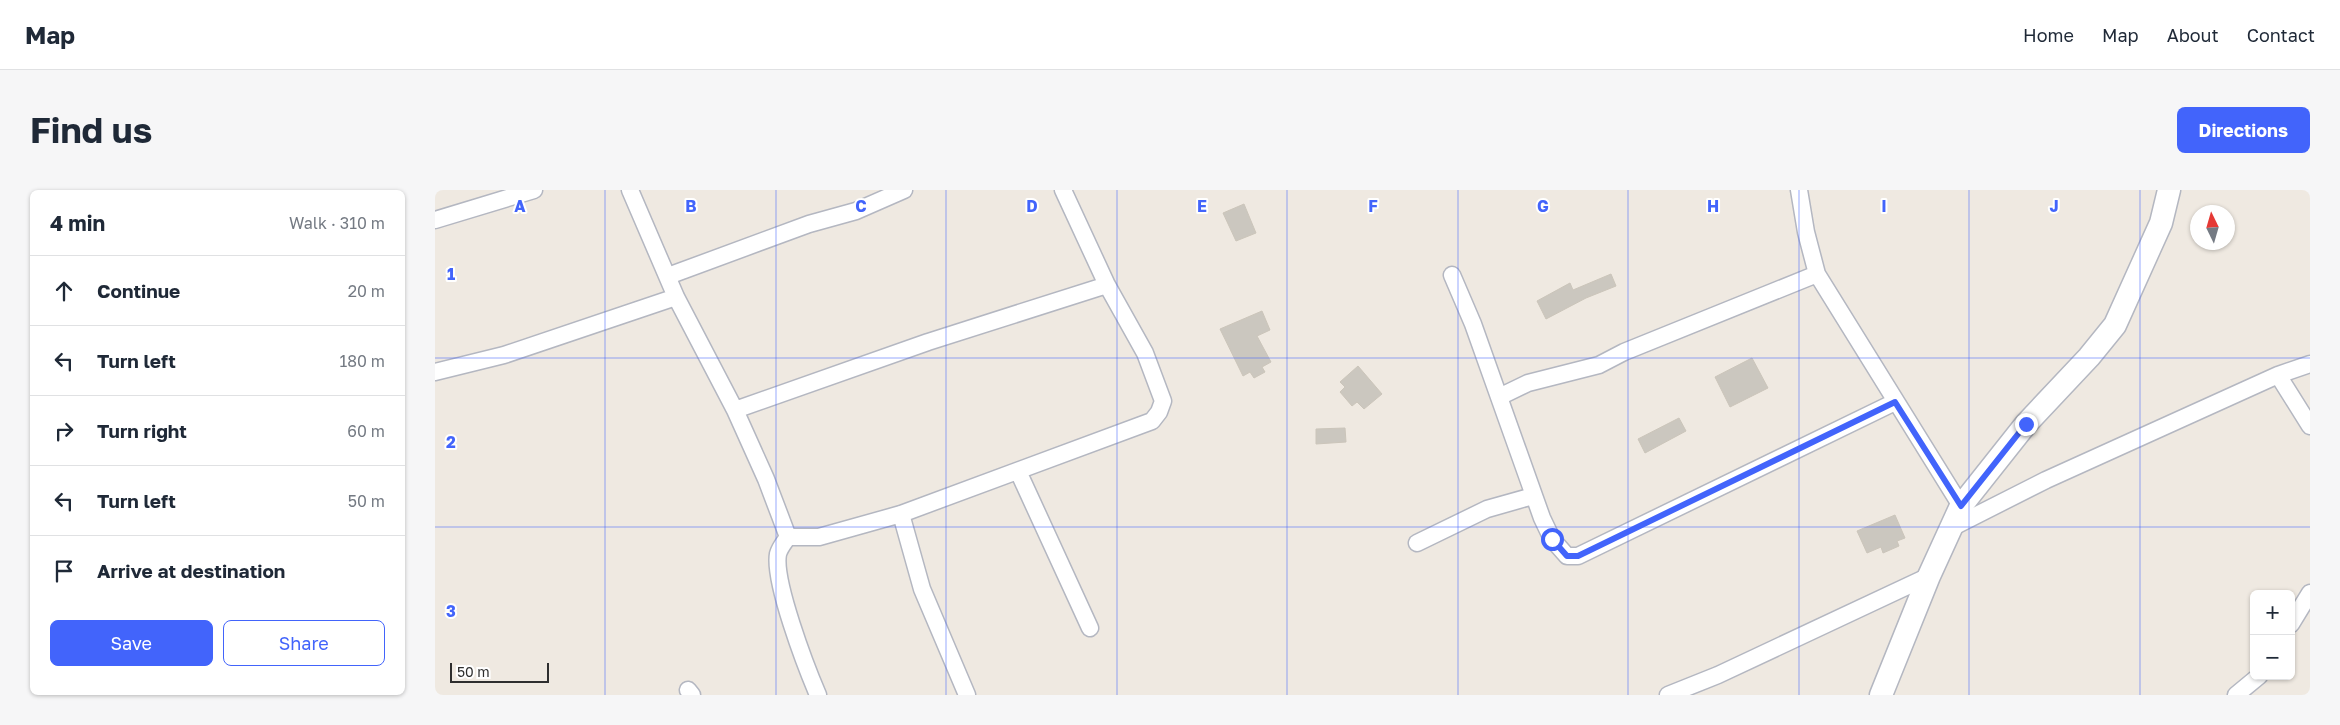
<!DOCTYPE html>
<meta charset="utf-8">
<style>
body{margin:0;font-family:"Golos Text",sans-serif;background:#f6f6f7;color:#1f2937}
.controls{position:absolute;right:15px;bottom:15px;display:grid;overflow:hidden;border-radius:8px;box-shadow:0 1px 4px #0004}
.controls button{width:45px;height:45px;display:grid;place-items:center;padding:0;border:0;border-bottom:1px solid #e0e1e3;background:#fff;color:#1f2937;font:25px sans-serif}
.compass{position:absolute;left:1755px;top:15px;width:45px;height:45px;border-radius:50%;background:#fff;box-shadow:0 1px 4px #0004;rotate:355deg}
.scale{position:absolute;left:15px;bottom:12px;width:99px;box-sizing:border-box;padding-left:5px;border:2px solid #2e2e2e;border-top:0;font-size:14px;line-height:18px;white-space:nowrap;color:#2e2e2e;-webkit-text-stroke:4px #fff;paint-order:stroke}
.stop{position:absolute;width:15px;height:15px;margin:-11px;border:4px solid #4264fb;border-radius:50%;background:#fff}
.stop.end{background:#4264fb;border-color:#fff;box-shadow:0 1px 5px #0008}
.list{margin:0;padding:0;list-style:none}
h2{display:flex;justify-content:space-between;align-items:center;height:65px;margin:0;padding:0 20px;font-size:21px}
h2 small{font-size:16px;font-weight:400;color:#747a83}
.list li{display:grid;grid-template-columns:32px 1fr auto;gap:15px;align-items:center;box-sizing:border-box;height:70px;padding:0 20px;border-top:1px solid #e0e1e3}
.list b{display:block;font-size:19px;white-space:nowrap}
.list em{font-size:16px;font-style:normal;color:#747a83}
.actions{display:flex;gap:10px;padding:15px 20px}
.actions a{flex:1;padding:11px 0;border:1px solid #4264fb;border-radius:8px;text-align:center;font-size:18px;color:#4264fb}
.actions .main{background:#4264fb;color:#fff}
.icon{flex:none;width:28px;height:28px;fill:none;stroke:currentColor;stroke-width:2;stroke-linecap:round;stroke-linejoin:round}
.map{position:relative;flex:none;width:1875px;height:505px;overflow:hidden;border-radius:8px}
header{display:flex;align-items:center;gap:30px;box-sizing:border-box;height:70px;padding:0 25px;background:#fff;border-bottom:1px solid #e0e1e3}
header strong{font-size:24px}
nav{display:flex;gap:28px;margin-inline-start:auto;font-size:18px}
.intro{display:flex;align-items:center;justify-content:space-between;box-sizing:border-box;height:120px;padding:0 30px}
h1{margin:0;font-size:35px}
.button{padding:12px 22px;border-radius:8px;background:#4264fb;color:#fff;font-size:18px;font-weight:700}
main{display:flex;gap:30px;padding:0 30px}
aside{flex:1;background:#fff;border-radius:8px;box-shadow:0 1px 4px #0004}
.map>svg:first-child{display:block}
.building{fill:#cbc7bf;stroke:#cbc5ba}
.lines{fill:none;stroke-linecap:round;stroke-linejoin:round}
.street-casing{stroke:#b4b7c1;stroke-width:19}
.secondary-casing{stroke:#b4b7c1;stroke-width:25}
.street{stroke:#fff;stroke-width:16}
.secondary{stroke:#fff;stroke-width:22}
.route{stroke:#4264fb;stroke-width:6}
.grid{fill:none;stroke:#4264fb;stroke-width:1;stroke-opacity:0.55}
.grid-label{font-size:16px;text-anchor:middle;font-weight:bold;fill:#4264fb;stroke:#fff;stroke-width:4;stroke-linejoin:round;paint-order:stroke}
</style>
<header>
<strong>Map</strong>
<nav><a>Home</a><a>Map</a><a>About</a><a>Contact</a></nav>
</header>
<div class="intro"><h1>Find us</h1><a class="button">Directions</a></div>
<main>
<aside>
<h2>4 min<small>Walk · 310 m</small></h2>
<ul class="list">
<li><svg class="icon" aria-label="ahead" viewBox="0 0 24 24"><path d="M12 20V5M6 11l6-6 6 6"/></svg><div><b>Continue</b></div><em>20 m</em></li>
<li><svg class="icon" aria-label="left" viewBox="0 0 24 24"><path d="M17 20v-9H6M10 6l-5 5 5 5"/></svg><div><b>Turn left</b></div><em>180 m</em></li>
<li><svg class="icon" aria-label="right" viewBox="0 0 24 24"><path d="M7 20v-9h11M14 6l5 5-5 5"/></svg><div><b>Turn right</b></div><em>60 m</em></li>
<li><svg class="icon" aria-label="left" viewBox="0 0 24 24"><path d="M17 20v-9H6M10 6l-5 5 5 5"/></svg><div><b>Turn left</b></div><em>50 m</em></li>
<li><svg class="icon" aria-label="arrive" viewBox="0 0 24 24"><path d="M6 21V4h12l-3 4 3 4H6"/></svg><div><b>Arrive at destination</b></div></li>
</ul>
<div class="actions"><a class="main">Save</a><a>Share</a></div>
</aside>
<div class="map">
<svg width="1875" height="505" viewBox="0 0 1875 505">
<rect width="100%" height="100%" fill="#efe9e1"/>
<!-- building -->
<path class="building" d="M809 14 821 43 801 51 788 23Z
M1176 84 1181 96 1151 108 1111 129 1102 111 1135 93 1138 100Z
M827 121 835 140 822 146 836 172 827 177 830 182 819 188 815 182 808 186 785 139Z
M1317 168 1333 198 1295 217 1280 187Z
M923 176 947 204 929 219 922 212 917 216 905 202 910 197 905 192Z
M1244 228 1251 241 1210 263 1203 249Z
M910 238 911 252 881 254V239Z
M1460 325 1470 348 1462 351 1464 356 1448 363 1446 357 1432 363 1422 341Z"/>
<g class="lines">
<!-- street casing -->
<g class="street-casing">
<path id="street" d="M195 0 241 107 300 220 331 289 353 347
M1364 0 1371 42 1382 84 1526 316
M0 30 99 0
M1017 85 1038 134 1107 328 1117 349 1132 366H1143L1460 212
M233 86 374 34 421 21 469 0
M0 182 69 165 241 107
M1843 185 1875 236
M1064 207 1093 193 1164 175 1189 162 1382 84
M300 220 493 152 672 95
M583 281 655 438
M466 324 487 399 532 505
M1518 337 1611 290 1843 185 1875 174
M353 347H384L466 324 717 231 724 222 728 211 710 163 672 95 628 0
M353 347C349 353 345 357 343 364 338 391 371 477 383 505
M982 353 1052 319 1098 306
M1856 434 1875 403
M253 500 257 505
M1233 505 1283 485 1494 386
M1801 505 1824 486"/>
</g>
<!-- secondary casing -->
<g class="secondary-casing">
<path id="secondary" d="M1446 505 1494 386 1526 316 1591 234 1654 167 1680 135 1726 33 1734 0"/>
</g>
<!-- street -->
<use href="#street" class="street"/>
<!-- secondary -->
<use href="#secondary" class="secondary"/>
</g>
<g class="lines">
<!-- route -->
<path class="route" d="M1117 349 1132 366H1143L1460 212 1526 316 1591 234"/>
</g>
<!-- grid -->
<path class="grid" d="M170 0V505M341 0V505M511 0V505M682 0V505M852 0V505M1023 0V505M1193 0V505M1364 0V505M1534 0V505M1705 0V505M0 168H1875M0 337H1875"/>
<g class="grid-label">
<text x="85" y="22">A</text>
<text x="256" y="22">B</text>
<text x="426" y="22">C</text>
<text x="597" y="22">D</text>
<text x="767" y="22">E</text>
<text x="938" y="22">F</text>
<text x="1108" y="22">G</text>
<text x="1278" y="22">H</text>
<text x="1449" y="22">I</text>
<text x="1619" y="22">J</text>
<text x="16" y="90">1</text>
<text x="16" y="258">2</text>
<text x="16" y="427">3</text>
</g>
</svg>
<div class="controls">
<button>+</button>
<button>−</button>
</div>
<svg class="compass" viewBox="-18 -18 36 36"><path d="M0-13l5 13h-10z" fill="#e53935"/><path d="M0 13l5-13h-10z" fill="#747a83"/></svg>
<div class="scale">50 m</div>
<div class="stop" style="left:1117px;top:349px"></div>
<div class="stop end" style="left:1591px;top:234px"></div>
</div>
</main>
